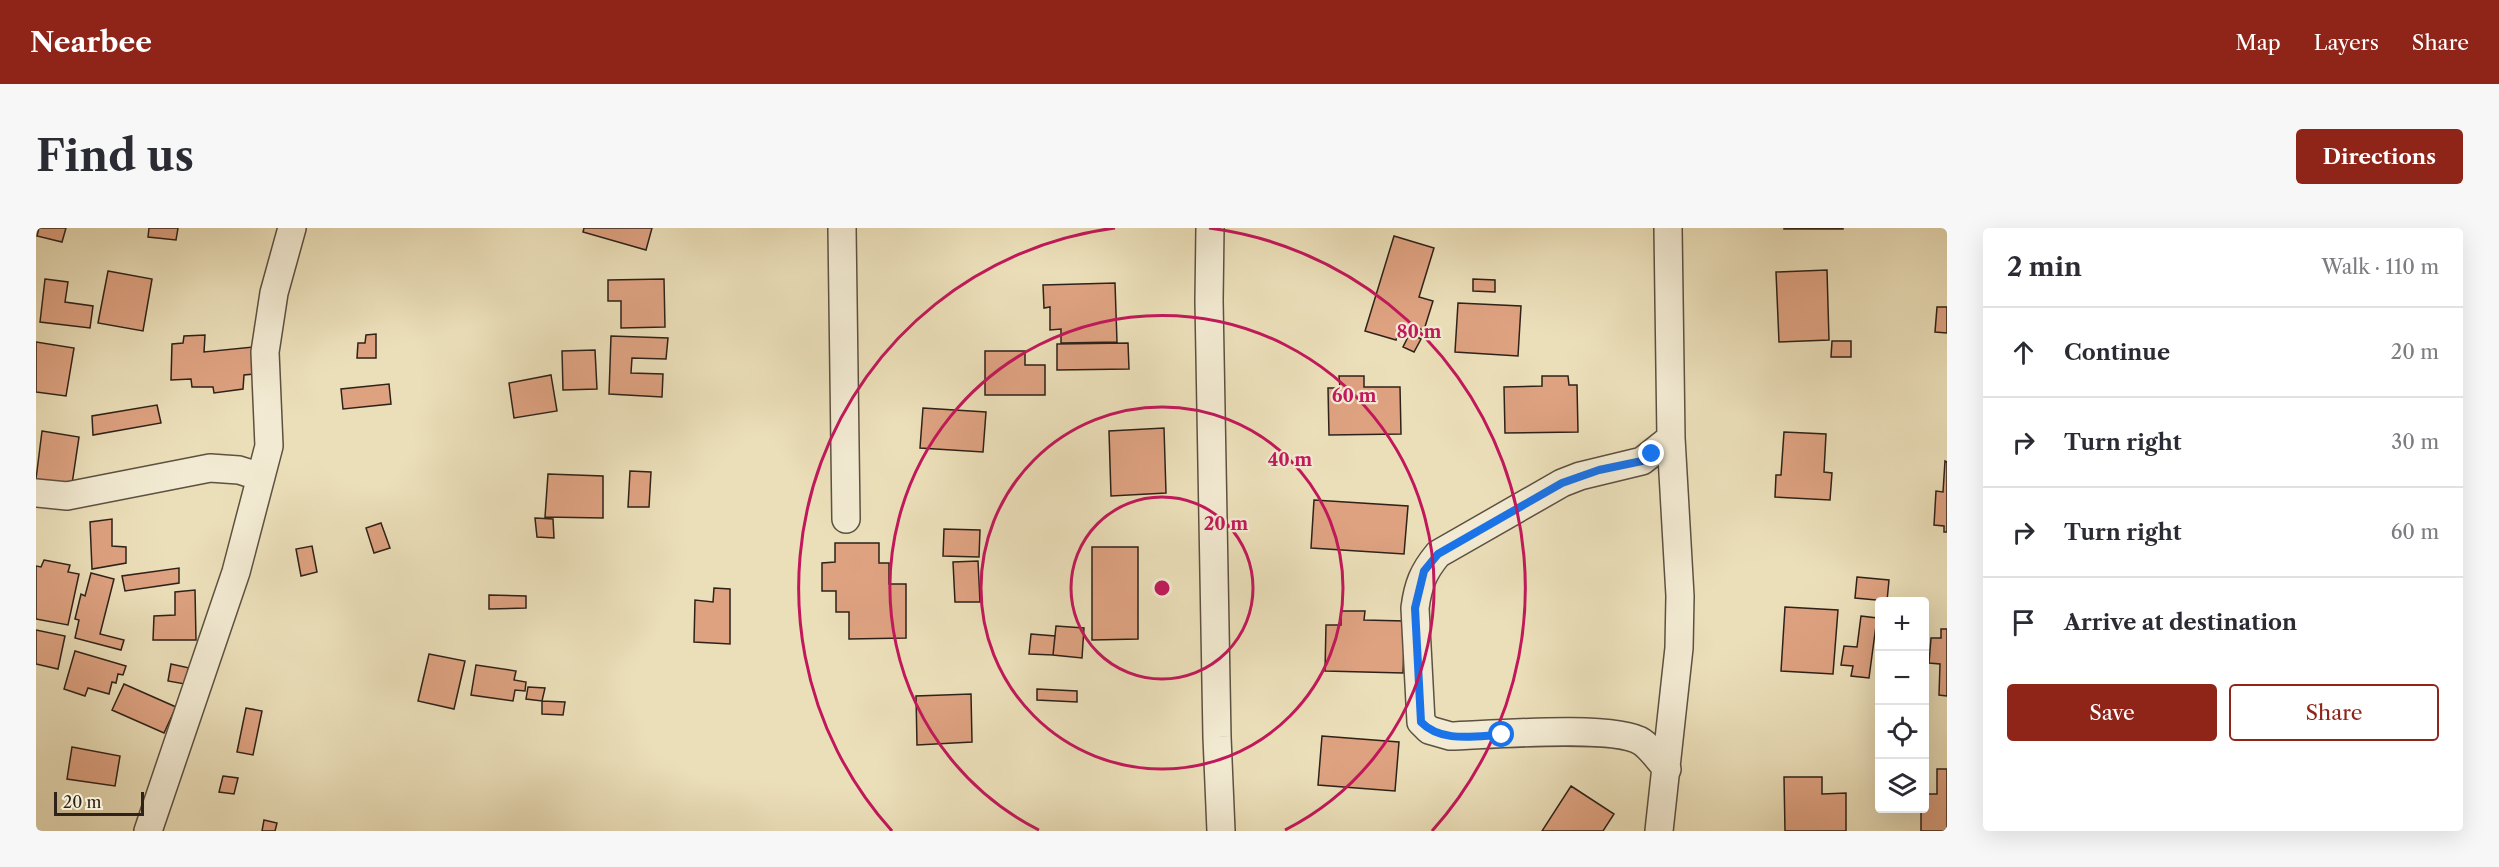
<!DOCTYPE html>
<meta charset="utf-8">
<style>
body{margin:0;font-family:"Libre Caslon Text",serif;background:#f7f7f7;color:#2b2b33}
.controls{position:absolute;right:18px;bottom:18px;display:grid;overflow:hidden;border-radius:6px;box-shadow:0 6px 24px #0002}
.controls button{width:54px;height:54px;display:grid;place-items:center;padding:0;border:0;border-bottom:2px solid #e1e1e2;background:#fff;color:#2b2b33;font:30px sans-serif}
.scale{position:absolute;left:18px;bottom:15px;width:90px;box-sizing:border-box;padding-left:6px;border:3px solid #2e2219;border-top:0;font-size:16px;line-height:21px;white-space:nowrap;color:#2e2219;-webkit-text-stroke:4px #f2ead2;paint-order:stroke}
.stop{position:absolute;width:18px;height:18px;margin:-14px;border:4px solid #1a73e8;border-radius:50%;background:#fff}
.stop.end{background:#1a73e8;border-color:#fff;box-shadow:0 2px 6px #0008}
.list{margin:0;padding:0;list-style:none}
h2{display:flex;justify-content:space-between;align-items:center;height:78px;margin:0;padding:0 24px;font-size:26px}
h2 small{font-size:20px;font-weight:400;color:#7c7c81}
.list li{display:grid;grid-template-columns:39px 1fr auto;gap:18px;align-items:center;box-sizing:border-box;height:90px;padding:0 24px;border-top:2px solid #e1e1e2}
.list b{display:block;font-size:22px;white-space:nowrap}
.list em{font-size:20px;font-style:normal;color:#7c7c81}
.actions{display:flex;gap:12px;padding:18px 24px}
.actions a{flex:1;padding:14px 0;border:2px solid #8f2418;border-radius:6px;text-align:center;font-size:21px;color:#8f2418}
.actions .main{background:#8f2418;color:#fff}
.icon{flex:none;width:33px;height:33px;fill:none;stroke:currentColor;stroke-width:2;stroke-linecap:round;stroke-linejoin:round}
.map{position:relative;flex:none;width:1911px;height:603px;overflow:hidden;border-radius:6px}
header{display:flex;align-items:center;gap:36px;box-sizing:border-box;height:84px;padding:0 30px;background:#8f2418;color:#fff}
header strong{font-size:28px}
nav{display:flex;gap:33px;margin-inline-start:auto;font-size:21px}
.intro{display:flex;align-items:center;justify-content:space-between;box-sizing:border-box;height:144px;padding:0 36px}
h1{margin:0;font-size:42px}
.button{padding:15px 27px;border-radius:6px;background:#8f2418;color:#fff;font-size:21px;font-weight:700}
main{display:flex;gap:36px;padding:0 36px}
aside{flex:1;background:#fff;border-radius:6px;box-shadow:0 6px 24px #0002}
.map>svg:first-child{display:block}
.building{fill:#dea281;stroke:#2e2219;stroke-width:1.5}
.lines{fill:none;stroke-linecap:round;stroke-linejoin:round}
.minor-casing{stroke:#5d5141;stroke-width:30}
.minor{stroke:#f2ead2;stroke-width:27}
.route{stroke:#1a73e8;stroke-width:8}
.ring{fill:none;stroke:#c2185b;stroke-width:3}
.centre{fill:#c2185b;stroke:#f2ead2;stroke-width:3}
.ring-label{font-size:18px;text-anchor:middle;font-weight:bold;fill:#c2185b;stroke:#f2ead2;stroke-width:4.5;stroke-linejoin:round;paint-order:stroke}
</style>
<header>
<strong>Nearbee</strong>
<nav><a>Map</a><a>Layers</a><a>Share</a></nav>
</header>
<div class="intro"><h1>Find us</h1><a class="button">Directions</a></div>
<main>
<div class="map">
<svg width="1911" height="603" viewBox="0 0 1911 603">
<rect width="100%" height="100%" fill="#ebdfb9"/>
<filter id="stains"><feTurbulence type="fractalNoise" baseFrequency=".00333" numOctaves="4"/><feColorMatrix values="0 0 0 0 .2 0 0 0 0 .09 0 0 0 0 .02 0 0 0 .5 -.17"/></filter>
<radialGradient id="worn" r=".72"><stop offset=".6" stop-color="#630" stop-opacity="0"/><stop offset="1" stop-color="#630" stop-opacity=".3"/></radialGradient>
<!-- building -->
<path class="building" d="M3 0H30L26 14 1 8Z
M113 0H142L140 12 112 9Z
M548 0H616L610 22 547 4Z
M1748 0H1807V1H1748Z
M1358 8 1398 20 1383 69 1397 73 1388 102 1365 96 1360 112 1329 103Z
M1791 42 1793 112 1743 114 1740 44Z
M72 43 116 51 107 103 62 95Z
M9 51 32 54 29 74 57 78 54 100 4 94Z
M628 51 629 99 585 100V73H572V52Z
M1437 51 1459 52V64L1437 63Z
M1079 55 1081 114 1025 115V101L1014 102V79L1008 80 1007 57Z
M1422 75 1485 78 1482 128 1419 124Z
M1901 79H1911V105L1899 104Z
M1374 105 1385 111 1378 124 1367 119Z
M340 106V130H321L322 115H329L330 107Z
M169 107 168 124 217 119 218 146 208 147 207 161 178 165 177 159H156L155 151 135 152 136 116 147 115 148 108Z
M575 108 632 110 630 131 596 130 595 145 627 146 626 169 573 166Z
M1796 113H1815V129H1795Z
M0 114 38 120 30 168 0 164Z
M1092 115 1093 141 1021 142V116Z
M559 122 561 161 527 162 526 123Z
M949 123H989V137H1009V167H949Z
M515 147 521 183 478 190 473 155Z
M1303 148H1328V159H1364L1365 206 1293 207 1292 160H1304Z
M1506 148H1532L1533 157H1541L1542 204 1469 205 1468 159 1506 158Z
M353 156 355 176 307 181 305 161Z
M121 177 125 195 57 207 56 188Z
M887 180 950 184 947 224 884 220Z
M1128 200 1130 265 1075 268 1073 203Z
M6 203 43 209 36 256 0 251Z
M1748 204 1790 206 1788 244 1796 245 1794 272 1739 269 1740 247H1745Z
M1909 233 1911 234V304H1908V298L1898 297 1900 263 1907 264Z
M594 243 615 244 613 279H592Z
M512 246 567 248V290L509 289Z
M1278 272 1372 278 1368 326 1275 320Z
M499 290 517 291 518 310 501 309Z
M76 291V318L90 319V335L56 341 54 294Z
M345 295 354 320 338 325 330 300Z
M908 301 944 302 943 329 907 328Z
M799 315H843V335H853V356H870V410L813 411V384H800V363H786V335L799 334Z
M276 318 281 344 265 348 260 321Z
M1056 319H1102V411L1056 412Z
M8 332 34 337 32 344 43 346 32 397 0 391V338L5 339Z
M942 333 944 374H919L917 334Z
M143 340V355L89 363 86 348Z
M55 345 78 351 64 406 88 412 85 422 39 410 43 392 39 391 45 366 49 368Z
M1821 349 1853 352 1851 373 1819 370Z
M678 360 694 361V416L658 414 659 372 677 374Z
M159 362 160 412H117L118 388 139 387V364Z
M453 367 490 368V380L453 381Z
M1749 379 1802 382 1797 446 1745 443Z
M1305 383H1329L1328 392 1369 393 1367 445 1289 443 1290 397H1305Z
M1825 388 1841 390 1833 450 1815 448 1817 438 1805 437 1808 418 1821 419Z
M1020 398 1048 400 1046 430 1017 427Z
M1905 401H1911V468L1903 467 1904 436 1893 435 1895 410H1905Z
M0 402 29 408 22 441 0 436Z
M995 406 1019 408 1017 427 993 426Z
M39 423 90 438 87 447 82 446 80 455 76 454 73 466 52 460 49 468 28 461Z
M393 426 429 433 418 481 382 473Z
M135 436 158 441 154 457 132 453Z
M440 437 480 443 478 452 490 454 489 463 479 462 477 473 435 467Z
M88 456 140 479 128 505 76 482Z
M492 459 509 460 506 473 490 471Z
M1001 461 1041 463V474L1001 472Z
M935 466 936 514 881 517 880 468Z
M506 473 529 474 527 487 506 486Z
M210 480 226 483 217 527 201 524Z
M1286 508 1363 514 1359 563 1282 557Z
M36 519 84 528 79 558 31 551Z
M1901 541H1911V603H1885V580H1888V566H1901Z
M187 548 202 550 198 566 183 564Z
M1748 549H1786V566L1810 565V603H1749Z
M1535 558 1578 586 1567 603H1506Z
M228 592 241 595 239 603H226Z"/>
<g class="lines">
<!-- minor casing -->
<g class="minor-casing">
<path id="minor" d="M806 0 810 291
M1174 0 1173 73 1181 509 1185 603
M0 265 31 268 174 240 203 242 225 249
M1631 541C1623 532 1615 520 1606 514 1580 496 1451 507 1414 508L1393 502 1385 494 1379 380C1382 357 1387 344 1402 326L1526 255 1544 248 1606 233 1635 210
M112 603 200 344 233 218 229 124 238 65 256 0
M1623 603 1643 420 1644 368 1635 210 1632 0"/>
</g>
<!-- minor -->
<use href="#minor" class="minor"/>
</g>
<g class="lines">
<!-- route -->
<path class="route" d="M1466 507C1439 508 1405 515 1385 494L1379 380 1388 343 1402 326 1526 255 1563 242 1606 233 1616 226"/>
</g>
<!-- distance rings -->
<g class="ring">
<circle cx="1126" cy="360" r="91"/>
<circle cx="1126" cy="360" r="181"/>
<path d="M1003 602A272 272 0 1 1 1249 602"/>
<path d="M856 603A363 363 0 0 1 1079 0M1173 0A363 363 0 0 1 1396 603"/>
</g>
<circle cx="1126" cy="360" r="9" class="centre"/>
<g class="ring-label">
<text x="1383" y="110">80 m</text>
<text x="1318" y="174">60 m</text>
<text x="1254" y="238">40 m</text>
<text x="1190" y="302">20 m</text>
</g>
<rect width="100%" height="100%" filter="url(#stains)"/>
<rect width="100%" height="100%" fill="url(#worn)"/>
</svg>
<div class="controls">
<button>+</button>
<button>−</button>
<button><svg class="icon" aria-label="locate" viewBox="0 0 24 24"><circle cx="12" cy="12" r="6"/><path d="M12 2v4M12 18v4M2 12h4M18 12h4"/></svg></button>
<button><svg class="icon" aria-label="layers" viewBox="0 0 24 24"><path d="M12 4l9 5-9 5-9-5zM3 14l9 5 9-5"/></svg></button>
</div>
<div class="scale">20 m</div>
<div class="stop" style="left:1466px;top:507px"></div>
<div class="stop end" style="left:1616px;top:226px"></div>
</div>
<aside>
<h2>2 min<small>Walk · 110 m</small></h2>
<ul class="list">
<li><svg class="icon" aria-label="ahead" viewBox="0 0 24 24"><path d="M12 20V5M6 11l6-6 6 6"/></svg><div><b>Continue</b></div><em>20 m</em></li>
<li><svg class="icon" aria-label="right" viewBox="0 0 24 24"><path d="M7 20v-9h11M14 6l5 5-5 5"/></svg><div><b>Turn right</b></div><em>30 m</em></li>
<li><svg class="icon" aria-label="right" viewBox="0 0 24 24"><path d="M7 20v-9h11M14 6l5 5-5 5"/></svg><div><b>Turn right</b></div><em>60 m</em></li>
<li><svg class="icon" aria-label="arrive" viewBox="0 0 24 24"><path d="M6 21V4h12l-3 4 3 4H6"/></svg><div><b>Arrive at destination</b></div></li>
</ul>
<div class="actions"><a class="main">Save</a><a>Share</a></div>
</aside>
</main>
